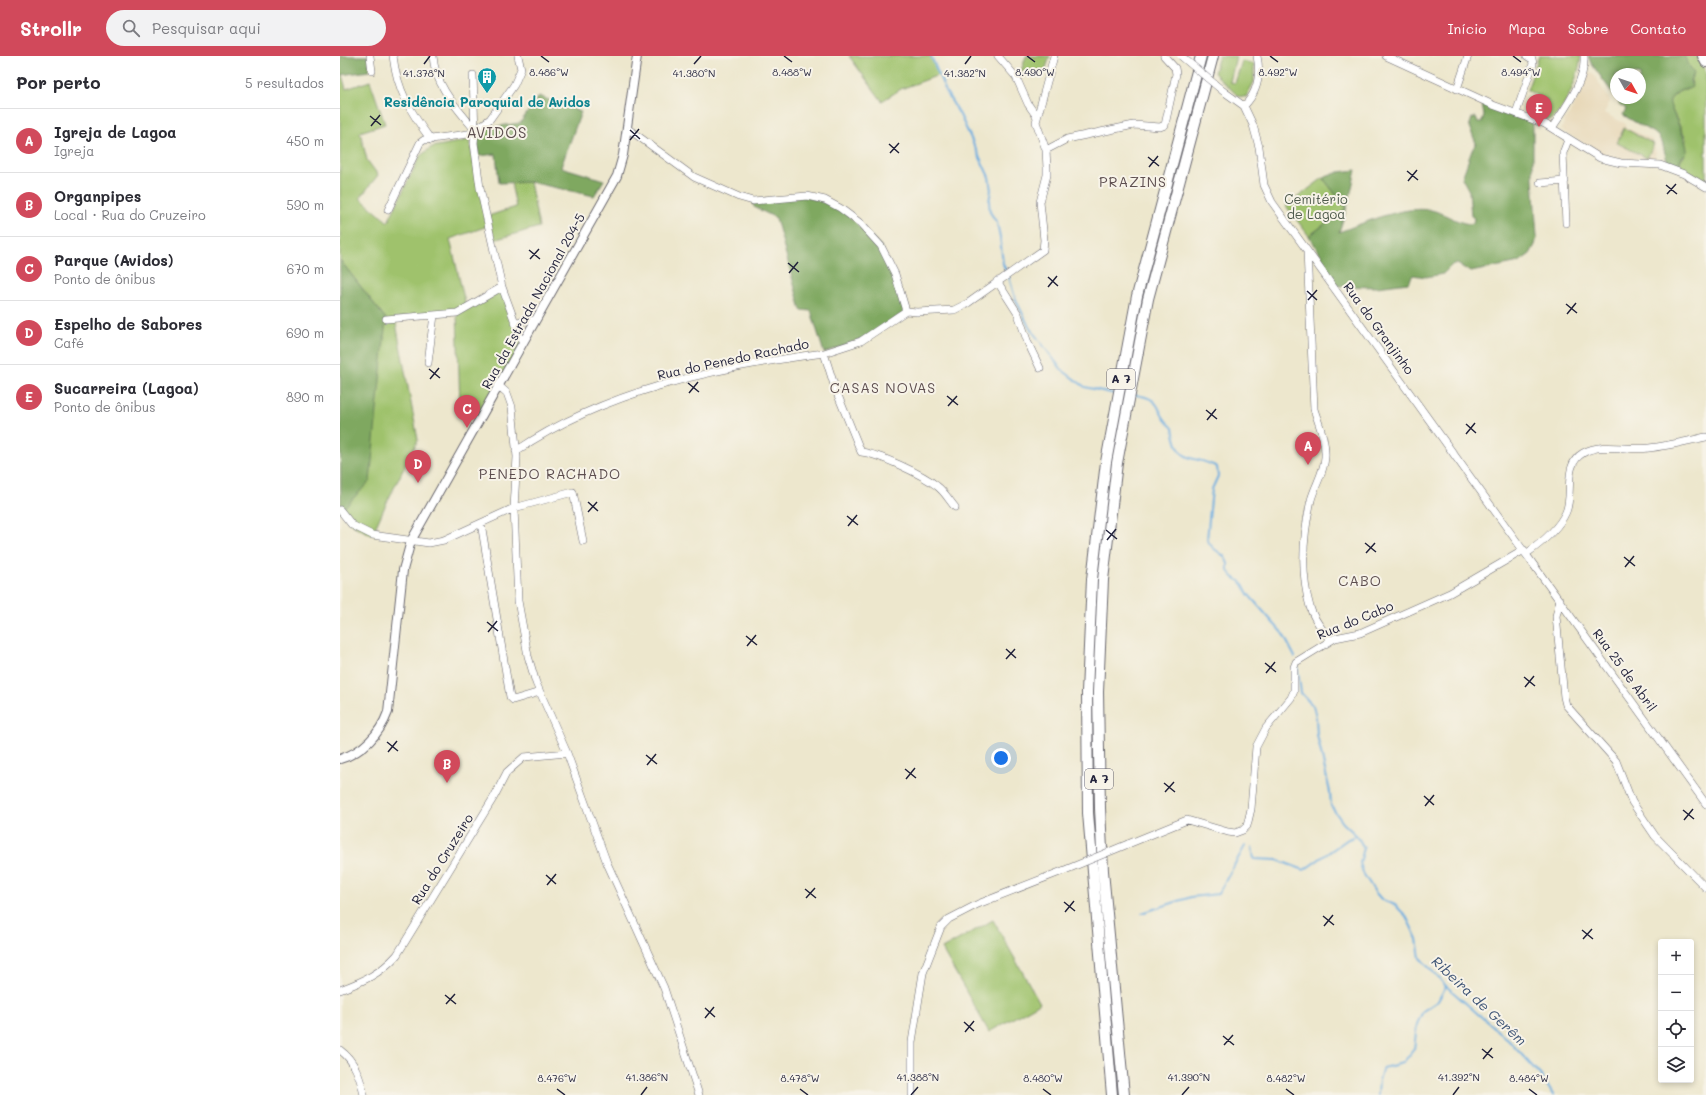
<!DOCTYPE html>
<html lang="pt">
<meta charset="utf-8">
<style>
body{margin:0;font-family:Mali,sans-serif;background:#f2f2f3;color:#2b2b33}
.controls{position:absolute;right:12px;bottom:12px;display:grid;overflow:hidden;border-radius:4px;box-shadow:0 2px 6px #0003}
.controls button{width:36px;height:36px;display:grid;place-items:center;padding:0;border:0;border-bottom:1px solid #e1e1e2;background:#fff;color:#2b2b33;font:20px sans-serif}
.compass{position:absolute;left:1270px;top:12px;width:36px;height:36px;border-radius:50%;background:#fff;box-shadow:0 2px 6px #0003;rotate:130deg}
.you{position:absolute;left:661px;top:702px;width:14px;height:14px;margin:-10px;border:3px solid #fff;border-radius:50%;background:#1a73e8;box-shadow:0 0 0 6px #1a73e833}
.badge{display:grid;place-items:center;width:26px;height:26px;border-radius:50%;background:#d1495b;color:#fff;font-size:13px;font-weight:700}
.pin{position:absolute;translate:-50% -33px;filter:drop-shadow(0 1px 2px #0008)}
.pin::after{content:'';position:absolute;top:21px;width:14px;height:12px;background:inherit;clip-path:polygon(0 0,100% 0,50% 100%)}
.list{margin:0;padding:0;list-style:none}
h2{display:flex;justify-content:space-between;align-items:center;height:52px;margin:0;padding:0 16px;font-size:17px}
h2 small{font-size:13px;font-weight:400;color:#7c7c81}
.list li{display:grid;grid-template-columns:26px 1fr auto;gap:12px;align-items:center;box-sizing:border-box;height:64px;padding:0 16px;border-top:1px solid #e1e1e2}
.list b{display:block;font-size:15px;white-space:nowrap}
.list p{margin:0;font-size:13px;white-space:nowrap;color:#7c7c81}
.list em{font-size:13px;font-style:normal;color:#7c7c81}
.icon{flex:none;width:22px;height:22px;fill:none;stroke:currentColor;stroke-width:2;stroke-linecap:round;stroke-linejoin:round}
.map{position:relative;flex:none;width:1366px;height:1039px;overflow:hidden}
header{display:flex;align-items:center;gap:24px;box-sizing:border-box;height:56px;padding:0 20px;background:#d1495b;color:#fff}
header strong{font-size:19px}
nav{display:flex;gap:22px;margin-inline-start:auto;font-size:14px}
.search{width:280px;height:36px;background:#f2f2f3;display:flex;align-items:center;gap:10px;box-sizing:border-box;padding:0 14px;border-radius:22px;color:#7c7c81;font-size:15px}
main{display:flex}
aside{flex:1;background:#fff}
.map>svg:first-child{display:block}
.built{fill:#e8d9ba}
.green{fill:#9fc26c;stroke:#607254}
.forest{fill:#7fa860;stroke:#50654e}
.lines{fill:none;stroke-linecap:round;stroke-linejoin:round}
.stream{stroke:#6cade0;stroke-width:2}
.minor-casing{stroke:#69676e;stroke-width:8}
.major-casing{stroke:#69676e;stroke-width:10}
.highway-casing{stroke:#69676e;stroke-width:12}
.minor{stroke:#fff;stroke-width:7}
.major{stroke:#fff;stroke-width:8}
.highway{stroke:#fff;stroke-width:10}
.minor-bridge-casing{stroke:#69676e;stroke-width:8;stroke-linecap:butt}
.minor-bridge{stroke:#fff;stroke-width:7}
.ticks{fill:none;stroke:#22223b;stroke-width:1.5}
.labels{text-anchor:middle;stroke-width:4;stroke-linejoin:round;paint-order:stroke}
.shield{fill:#f7f3e8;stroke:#62616f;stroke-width:1}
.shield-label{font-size:12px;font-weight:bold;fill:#22223b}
.culture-label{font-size:13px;font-weight:bold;fill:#0d838f;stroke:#f7f3e8}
.park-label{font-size:13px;fill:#4e5a4c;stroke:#f7f3e8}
.street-label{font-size:13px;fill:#22223b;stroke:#f7f3e8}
.neighbourhood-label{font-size:14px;letter-spacing:1px;fill:#5e4f50;stroke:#f7f3e8}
.water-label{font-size:14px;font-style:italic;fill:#3c5375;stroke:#f7f3e8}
.quarter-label{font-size:15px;letter-spacing:1px;fill:#5e4f50;stroke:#f7f3e8}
.ticks-label{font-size:10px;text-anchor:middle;fill:#22223b;stroke:#f7f3e8;stroke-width:4;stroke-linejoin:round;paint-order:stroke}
</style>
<header>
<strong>Strollr</strong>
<div class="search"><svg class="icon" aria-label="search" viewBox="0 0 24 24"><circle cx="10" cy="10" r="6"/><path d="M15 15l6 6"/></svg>Pesquisar aqui</div>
<nav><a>Início</a><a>Mapa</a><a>Sobre</a><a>Contato</a></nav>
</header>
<main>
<aside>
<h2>Por perto<small>5 resultados</small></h2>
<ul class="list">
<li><span class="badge">A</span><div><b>Igreja de Lagoa</b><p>Igreja</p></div><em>450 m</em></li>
<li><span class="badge">B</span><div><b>Organpipes</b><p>Local · Rua do Cruzeiro</p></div><em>590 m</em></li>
<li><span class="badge">C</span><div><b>Parque (Avidos)</b><p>Ponto de ônibus</p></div><em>670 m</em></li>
<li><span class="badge">D</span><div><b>Espelho de Sabores</b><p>Café</p></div><em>690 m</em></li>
<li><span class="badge">E</span><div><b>Sucarreira (Lagoa)</b><p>Ponto de ônibus</p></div><em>890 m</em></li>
</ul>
</aside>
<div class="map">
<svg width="1366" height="1039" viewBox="0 0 1366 1039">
<rect width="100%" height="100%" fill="#f7f3e8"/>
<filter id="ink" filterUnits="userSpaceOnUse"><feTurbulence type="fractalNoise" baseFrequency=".025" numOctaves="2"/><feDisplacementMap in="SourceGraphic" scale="8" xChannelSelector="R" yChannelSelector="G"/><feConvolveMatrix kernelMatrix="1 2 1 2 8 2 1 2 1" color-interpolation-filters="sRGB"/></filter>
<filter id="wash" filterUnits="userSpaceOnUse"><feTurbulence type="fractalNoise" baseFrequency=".012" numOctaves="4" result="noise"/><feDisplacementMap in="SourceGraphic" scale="16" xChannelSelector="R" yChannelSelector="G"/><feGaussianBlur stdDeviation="0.9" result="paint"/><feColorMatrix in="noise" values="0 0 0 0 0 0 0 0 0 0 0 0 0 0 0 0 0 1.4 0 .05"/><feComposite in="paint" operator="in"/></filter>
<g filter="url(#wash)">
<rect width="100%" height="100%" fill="#ede7cd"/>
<!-- built -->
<path class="built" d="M1249 15 1253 18 1269 43 1270 46 1264 57 1286 68 1285 71 1313 84 1316 97 1314 102 1278 103 1268 101 1221 74 1225 63 1228 61 1245 27 1244 24Z"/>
<!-- green -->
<path class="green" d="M509 0H591L599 19 561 33 542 45Z
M686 0H710L705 15H681Z
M879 0H896L890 26 895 27 902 5 914 8V26L906 41 898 40 874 17Z
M1199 0H1241C1240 16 1225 57 1210 64L1200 62 1208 45 1187 34Z
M1344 0H1357L1366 16V127L1337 111 1340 108V103L1344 101 1346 83 1329 48 1330 43 1342 33H1348L1352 28Z
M0 19H2L6 33 30 25 45 68 20 76 27 104 38 119 20 142 48 166 80 100 92 91 129 84 148 170 110 183 126 251 162 231 183 286 142 361 120 350 117 257 55 262 78 384 46 448 32 479 12 469 1 455 46 263 0 204Z
M1284 72 1314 88 1307 102 1277 87Z
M983 122 1006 152 969 180 946 150Z
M190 126 199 171 154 184 148 160 176 151 171 127Z
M653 864 700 947 649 976 602 893Z"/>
<!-- forest -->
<path class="forest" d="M0 0H28L30 15 0 19Z
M1248 0H1344L1354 18 1350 24 1352 31 1348 33H1342C1338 36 1332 40 1330 44 1327 50 1348 82 1347 96L1340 103V108L1337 111 1327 105 1322 86 1317 79 1283 59 1286 53 1279 48V46L1276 42H1300V18H1276V42L1251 7Z
M199 40 241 56 221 111 264 124 254 140 190 126 159 127 156 98 139 100 137 80 145 72 180 67Z
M1142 48 1193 67V123L1197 181 1195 189 1190 198 1179 206 1131 216 1117 208H1113L1103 218 1086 221 1073 219 1068 227 1037 231 998 230 983 211 981 199 969 180 1006 152 983 122 999 116 1016 114 1009 145 999 176C1027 166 1060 150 1090 154 1102 155 1123 171 1133 167L1134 162 1131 160 1129 135 1122 122 1132 94 1136 87 1129 71 1132 62 1136 61 1138 66H1142L1144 60Z
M467 140 500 152 541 190 566 255 529 280 484 297 471 255 461 254 436 162 414 151 413 145Z
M0 204 46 263 30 425 1 455Z"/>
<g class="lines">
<!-- stream -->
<path class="stream" d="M591 0 606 36 620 59 649 121 651 134 649 146 650 156 657 167 660 181 663 208 667 217
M669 221 675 242 689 271 722 314 745 331 775 338
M793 339C826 341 813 357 833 372 839 411 851 397 877 411L878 420 872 433 867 484 873 492 884 500 888 507V515L892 520 903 528 908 538 943 578 955 601
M957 609 961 637 973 650 976 661 977 679 990 736 991 750 1003 767 1017 780 1024 792 1020 807 1023 817 1035 836 1042 844 1055 849 1066 860 1077 883 1080 902 1106 930 1169 985 1203 1022 1213 1039
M912 791 914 803 937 804 964 814 1008 783 1017 780
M802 857 851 841 878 838 905 790
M1038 1039 1039 1024 1043 1012 1063 1007 1074 993 1077 968 1083 955 1098 945 1106 930"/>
</g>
</g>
<g filter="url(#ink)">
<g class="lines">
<!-- minor casing -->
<g class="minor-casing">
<path id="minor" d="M30 0 32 15
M53 0C57 34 71 57 91 84
M93 0C95 30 117 52 135 74
M658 0 676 21 688 48 697 61
M1046 0 1153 49 1205 68 1260 102 1281 107 1320 109 1344 118 1366 131
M133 19 135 77 134 87 140 132 162 231 176 269
M1117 33 1128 0
M883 35 904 50 913 69 919 91 924 129 932 146 1366 748
M904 50C918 36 921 19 917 0
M1176 57 1193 8 1192 3 1187 0
M287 72 354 121 399 141 413 145 467 140 485 144 500 152 520 167 541 190 555 218 566 255
M1212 72C1225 52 1246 25 1244 0
M135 74 150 63 174 29 181 13 178 0
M706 94 727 83 794 69 820 71 825 69 836 18 835 12 824 0
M1200 127 1225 125
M48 154 80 87 84 84 135 77
M1226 167 1223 97 1228 84
M967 195 974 353C979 369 986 384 985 401 984 417 975 429 971 444 963 479 960 516 970 551 973 563 983 574 990 584
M657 225 678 258 688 287 700 312
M566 255 577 256 614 254 628 247 703 194 704 184 700 146 707 119V112L706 94 696 66 714 0
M566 255 521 285 484 297 495 332 521 396C539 398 582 418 597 430 604 435 609 444 615 451
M46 263 117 257 162 231
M183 286 178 278 176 269C182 264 188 263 195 265
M88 307 94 259
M159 330 167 337 172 351 177 401 174 452 178 545 188 600 196 627 227 697 267 807 324 932 359 1039
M176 395C266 334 378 311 484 297
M0 454 12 469 32 479 89 487 104 484 174 452 233 436 243 485
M141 467 170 641 173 644 200 636
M1186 498C1200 488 1219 472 1226 456 1234 438 1222 409 1243 397 1262 386 1288 395 1309 392 1328 390 1347 385 1366 381
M1220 544 1216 560 1224 641 1226 649 1276 705 1292 746 1315 780 1366 832
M788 788 847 764 888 776 895 777 903 774 907 770 911 753 916 691 926 672 951 642 954 635V611L956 606 995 582 1020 577 1110 537 1184 494
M0 934C24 925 40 918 57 899L154 741 167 716 184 701 227 697
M0 994C15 1005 20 1021 24 1039
M572 1039V986L583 917 601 871 609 863 638 848 725 814"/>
</g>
<!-- major casing -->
<g class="major-casing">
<path id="major" d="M0 703C23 696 40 678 48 656L63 514 71 485 277 120 283 99 297 0"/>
</g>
<!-- highway casing -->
<g class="highway-casing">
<path id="highway" d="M1363 0 1366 6
M772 1039 748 757 747 636 752 523 766 406 797 240 861 0
M784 1039 763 815 760 752 758 636 763 524 777 407 808 243 873 0"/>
</g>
<!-- minor -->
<use href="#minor" class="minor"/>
<!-- major -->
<use href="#major" class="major"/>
<!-- highway -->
<use href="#highway" class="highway"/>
<!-- minor-bridge casing -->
<g class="minor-bridge-casing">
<path id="minor-bridge" d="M841 0 883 35
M725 814 788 788"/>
</g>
<!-- minor-bridge -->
<use href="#minor-bridge" class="minor-bridge"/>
</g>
</g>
<!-- ticks -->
<path class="ticks" d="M201 0 209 6M444 0 452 6M687 0 695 6M930 0 938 6M1173 0 1181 6M84 8 90 0M354 8 361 0M625 8 631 0M30 60 41 69M31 70 40 59M290 74 300 83M290 84 299 73M549 88 559 97M550 97 559 87M808 101 819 110M809 111 818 100M1067 115 1078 124M1068 125 1077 114M1326 129 1337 138M1327 138 1336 128M189 194 200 203M190 203 199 193M448 207 459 216M449 217 458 206M708 221 718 230M708 231 717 220M967 235 977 244M968 244 977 234M1226 248 1237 257M1227 258 1236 247M89 313 100 322M90 323 99 312M348 327 359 336M349 337 358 326M607 340 618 349M608 350 617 340M866 354 877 363M867 364 876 353M1126 368 1136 377M1126 378 1135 367M248 446 258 455M248 456 257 446M507 460 518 469M508 470 517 459M766 474 777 483M767 484 776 473M1025 487 1036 496M1026 497 1035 487M1284 501 1295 510M1285 511 1294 500M147 566 158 575M148 576 157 565M406 580 417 589M407 590 416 579M666 593 676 602M666 603 675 593M925 607 936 616M926 617 935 606M1184 621 1195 630M1185 631 1194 620M47 686 58 695M48 696 57 685M306 699 317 708M307 709 316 698M565 713 576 722M566 723 575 712M824 727 835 736M825 736 834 726M1084 740 1094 749M1085 750 1094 739M1343 754 1354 763M1344 764 1353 753M206 819 216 828M207 829 216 818M465 833 476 842M466 842 475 832M724 846 735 855M725 856 734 845M983 860 994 869M984 870 993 859M1242 874 1253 883M1243 883 1252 873M105 939 116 948M106 948 115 938M365 952 375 961M365 962 374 951M624 966 634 975M625 976 634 965M883 980 894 989M884 989 893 979M1142 993 1153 1002M1143 1003 1152 992M217 1033 225 1039M460 1033 468 1039M703 1033 711 1039M946 1033 954 1039M1189 1033 1197 1039M301 1039 307 1031M571 1039 578 1031M842 1039 849 1031M1113 1039 1119 1031"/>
<!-- icons -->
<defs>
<g id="building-pin" transform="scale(1)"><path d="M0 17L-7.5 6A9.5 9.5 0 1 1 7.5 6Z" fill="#0f9aa8" stroke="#f7f3e8"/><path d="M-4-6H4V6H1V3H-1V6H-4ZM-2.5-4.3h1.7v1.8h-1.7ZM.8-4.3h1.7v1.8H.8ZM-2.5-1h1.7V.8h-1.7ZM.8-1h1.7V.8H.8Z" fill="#fff"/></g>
</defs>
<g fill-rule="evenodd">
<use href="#building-pin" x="147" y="21"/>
</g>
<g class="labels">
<!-- shield labels -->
<g class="shield">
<rect x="767" y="313" width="28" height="20" rx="3"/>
<rect x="745" y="713" width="28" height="20" rx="3"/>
</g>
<g class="shield-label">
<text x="781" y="327">A 7</text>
<text x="759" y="727">A 7</text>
</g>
<!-- culture labels -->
<g class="culture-label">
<text x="147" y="51">Residência Paroquial de Avidos</text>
</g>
<!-- park labels -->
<g class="park-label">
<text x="976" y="148">Cemitério<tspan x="976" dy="15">de Lagoa</tspan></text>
</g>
<!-- street labels -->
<g class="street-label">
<text transform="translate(193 245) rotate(-61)" y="5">Rua da Estrada Nacional 204-5</text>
<text transform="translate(1039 272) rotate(54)" y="5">Rua do Granjinho</text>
<text transform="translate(393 303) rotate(-12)" y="5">Rua do Penedo Rachado</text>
<text transform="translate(1015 564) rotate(-22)" y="5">Rua do Cabo</text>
<text transform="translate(1285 614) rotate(54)" y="5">Rua 25 de Abril</text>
<text transform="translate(102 803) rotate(-58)" y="5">Rua do Cruzeiro</text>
</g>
<!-- neighbourhood labels -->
<g class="neighbourhood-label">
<text x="793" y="131">PRAZINS</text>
<text x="543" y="337">CASAS NOVAS</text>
<text x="210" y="423">PENEDO RACHADO</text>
<text x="1020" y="530">CABO</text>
</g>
<!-- water labels -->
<g class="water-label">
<text transform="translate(1139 945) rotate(43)" y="5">Ribeira de Gerêm</text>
</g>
<!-- quarter labels -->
<g class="quarter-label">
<text x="157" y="82">AVIDOS</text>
</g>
</g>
<g class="ticks-label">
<text x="209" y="20">8.486°W</text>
<text x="452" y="20">8.488°W</text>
<text x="695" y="20">8.490°W</text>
<text x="938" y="20">8.492°W</text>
<text x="1181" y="20">8.494°W</text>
<text x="84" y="21">41.378°N</text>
<text x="354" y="21">41.380°N</text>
<text x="625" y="21">41.382°N</text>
<text x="307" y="1025">41.386°N</text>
<text x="578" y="1025">41.388°N</text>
<text x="849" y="1025">41.390°N</text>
<text x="1119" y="1025">41.392°N</text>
<text x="217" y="1026">8.476°W</text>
<text x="460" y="1026">8.478°W</text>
<text x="703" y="1026">8.480°W</text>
<text x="946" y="1026">8.482°W</text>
<text x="1189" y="1026">8.484°W</text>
</g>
</svg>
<div class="controls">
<button>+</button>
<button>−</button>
<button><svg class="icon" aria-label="locate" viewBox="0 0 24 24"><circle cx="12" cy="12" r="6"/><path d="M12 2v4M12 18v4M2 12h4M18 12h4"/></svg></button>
<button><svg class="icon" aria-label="layers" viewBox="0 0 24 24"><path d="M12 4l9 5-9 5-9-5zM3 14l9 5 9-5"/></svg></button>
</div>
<svg class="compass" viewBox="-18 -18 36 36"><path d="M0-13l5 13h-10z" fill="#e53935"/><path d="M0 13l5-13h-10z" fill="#7c7c81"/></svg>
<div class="you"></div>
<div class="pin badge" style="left:968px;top:409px">A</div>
<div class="pin badge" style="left:107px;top:727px">B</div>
<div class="pin badge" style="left:127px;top:372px">C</div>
<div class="pin badge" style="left:78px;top:427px">D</div>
<div class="pin badge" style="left:1199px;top:71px">E</div>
</div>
</main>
